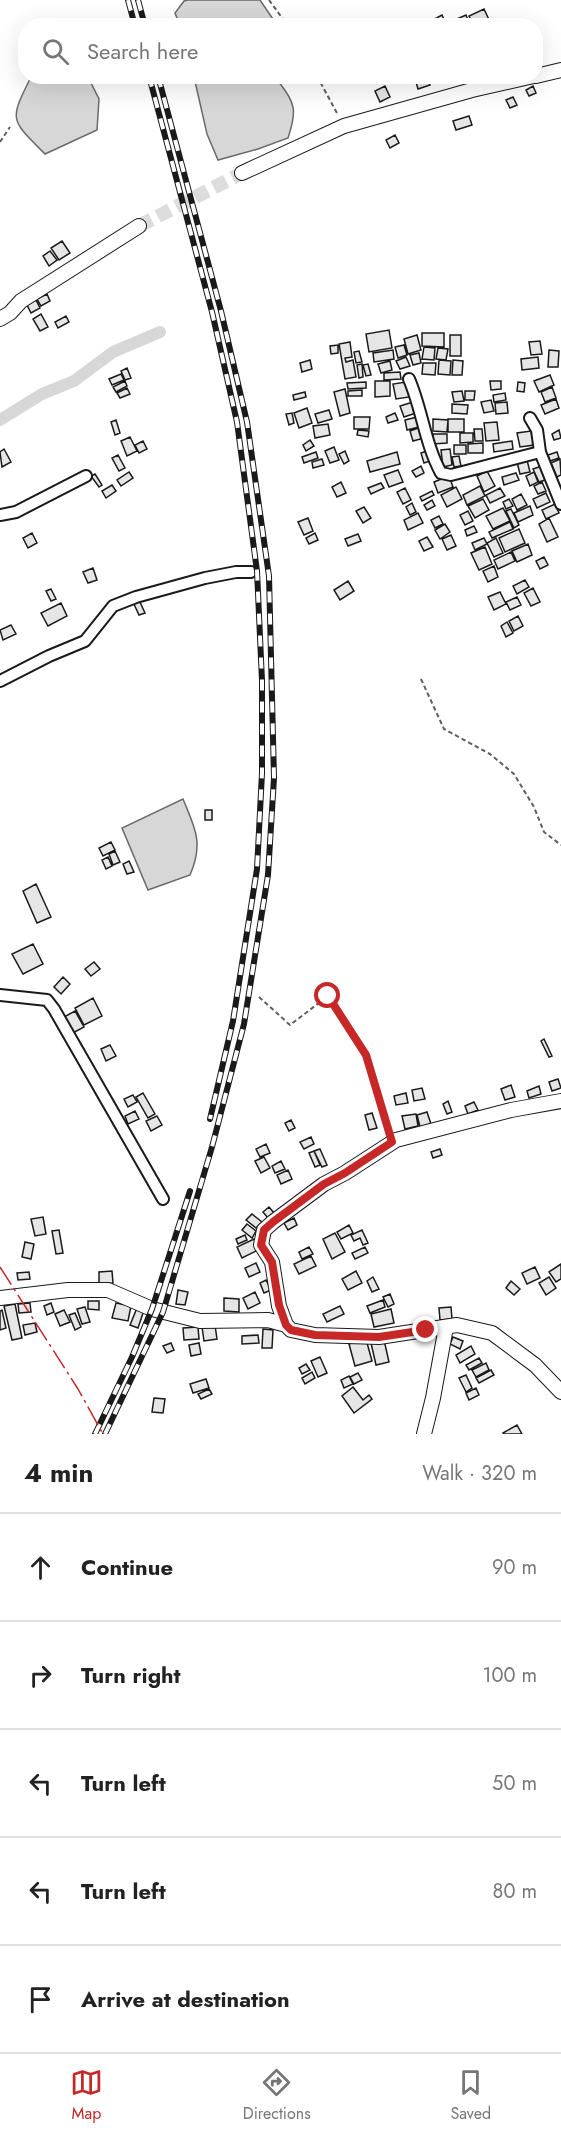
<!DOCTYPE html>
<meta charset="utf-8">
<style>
body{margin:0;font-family:Jost,sans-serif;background:#f2f2f2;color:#222}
.stop{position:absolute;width:18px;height:18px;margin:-14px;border:4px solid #c62828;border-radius:50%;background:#fff}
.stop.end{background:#c62828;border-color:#fff;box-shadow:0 2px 6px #0008}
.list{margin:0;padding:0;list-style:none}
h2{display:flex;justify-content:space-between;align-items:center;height:78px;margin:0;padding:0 24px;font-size:26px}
h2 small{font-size:20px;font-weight:400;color:#767676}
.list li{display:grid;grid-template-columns:39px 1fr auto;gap:18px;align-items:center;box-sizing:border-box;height:108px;padding:0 24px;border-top:2px solid #e0e0e0}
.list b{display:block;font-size:22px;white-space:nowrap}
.list em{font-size:20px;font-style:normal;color:#767676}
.icon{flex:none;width:33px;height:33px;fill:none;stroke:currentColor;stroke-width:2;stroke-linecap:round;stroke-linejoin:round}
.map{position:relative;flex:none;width:561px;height:1434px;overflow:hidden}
.search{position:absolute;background:#fff;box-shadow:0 6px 24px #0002;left:18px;right:18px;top:18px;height:66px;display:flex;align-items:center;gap:15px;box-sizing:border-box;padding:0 21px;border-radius:24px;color:#767676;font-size:22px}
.sheet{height:618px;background:#fff}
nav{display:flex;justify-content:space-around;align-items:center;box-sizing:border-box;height:84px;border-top:2px solid #e0e0e0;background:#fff;font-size:16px;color:#767676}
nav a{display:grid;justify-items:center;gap:3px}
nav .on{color:#c62828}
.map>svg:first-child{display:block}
.water{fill:#d7d7d7;stroke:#6a6a6a;stroke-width:1.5}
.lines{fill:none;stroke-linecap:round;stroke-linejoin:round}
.canal{stroke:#d7d7d7;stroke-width:12}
.building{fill:#e6e6e6;stroke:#1a1a1a;stroke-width:1.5}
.tertiary-tunnel{stroke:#ddd;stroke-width:14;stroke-dasharray:14 7;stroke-linecap:butt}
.minor-casing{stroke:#1a1a1a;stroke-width:14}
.tertiary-casing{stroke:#1a1a1a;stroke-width:16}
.path{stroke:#5f5f5f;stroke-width:2;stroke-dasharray:4.5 3;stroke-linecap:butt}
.minor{stroke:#fff;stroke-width:10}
.tertiary{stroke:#fff;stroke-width:14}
.rail-casing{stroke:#1a1a1a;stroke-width:6}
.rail{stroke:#fff;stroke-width:4;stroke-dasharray:11;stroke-linecap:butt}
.power{stroke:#c62828;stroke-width:1.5;stroke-dasharray:21 4.5 3 4.5;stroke-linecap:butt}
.route{stroke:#c62828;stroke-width:8}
</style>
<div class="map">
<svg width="561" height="1434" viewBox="0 0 561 1434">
<rect width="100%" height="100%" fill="#fff"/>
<!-- water -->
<path class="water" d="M188 0H260L277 25H180L175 13 184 1Z
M31 77H88L99 99 97 130 45 154C10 119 9 121 31 77Z
M194 77H279L278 81C296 103 297 111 288 138L258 149 218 160 207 134Z
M183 799C195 828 204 843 190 875L148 890 122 828Z"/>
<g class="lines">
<!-- canal -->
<path class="canal" d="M0 420 42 394 74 381 113 352 160 332"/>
</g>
<!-- building -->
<path class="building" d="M484 9 491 24 474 26 469 16Z
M442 15 447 26H430L429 22Z
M466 15 470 26H460L457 19Z
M427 77 430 85 418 89 416 82Z
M385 86 390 97 380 102 375 91Z
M533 86 536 93 529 96 526 90Z
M513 97 517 105 510 108 506 100Z
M469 116 472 125 456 130 453 121Z
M395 135 399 143 390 148 386 140Z
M62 241 70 253 59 260 51 248Z
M50 251 57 260 49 266 43 256Z
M47 294 50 301 41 306 37 299Z
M36 300 40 308 31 313 27 305Z
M41 314 48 327 40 331 33 319Z
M66 316 69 322 58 328 55 322Z
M389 330 392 348 369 352 366 334Z
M422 333H444V347L422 346Z
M417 335 421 350 408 354 404 339Z
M450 335H461V356H450Z
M540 341 542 354 531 355 529 342Z
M350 342 352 357 345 358 346 362 353 360 356 377 345 379 339 344Z
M338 345V353L331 354 330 346Z
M404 345 407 355 398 358 395 347Z
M424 347 435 348 434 360 422 359Z
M438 348 448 349 446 360 436 359Z
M393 350 394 359 374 362 373 353Z
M549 350 559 351 558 367H548Z
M359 351 362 362 356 363 354 352Z
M419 353 421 363 413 365 410 355Z
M406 357 410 366 400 369 396 361Z
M538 357 539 368 522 370 521 359Z
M310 360 312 369 302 372 300 363Z
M439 360 451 361 450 375 438 374Z
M453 360 463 361 462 375H452Z
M390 361 392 370 381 373 378 364Z
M423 363H436L435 375 422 374Z
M362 364 363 377 359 378 357 365Z
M368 364 371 375 366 376 363 365Z
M127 368 131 378 125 380 121 371Z
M400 372 401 379 384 380V373Z
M121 374 124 380 112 385 109 379Z
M550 375 554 385 539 392 534 381Z
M125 381 127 386 116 392 113 387Z
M375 381H390V396L375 397Z
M490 381H501V389L491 390Z
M366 382V388L348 389 347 383Z
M406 382 409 397 396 399 393 384Z
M518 382 525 383 524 392 517 391Z
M552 387 556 398 545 402 541 392Z
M127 388 130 394 120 398 117 393Z
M345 389 350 413 340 416 334 392Z
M362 390V396H348V391Z
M462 391 464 401 454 402 452 392Z
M465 391H475L474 400H465Z
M305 392 306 397 294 400 293 395Z
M505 393 506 400 494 402 493 395Z
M556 399 559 408 545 414 541 405Z
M491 400 494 411 484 413 481 402Z
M413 402 416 413 404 417 400 406Z
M507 402 508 413 496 414 495 403Z
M452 404 468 405 467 414 452 413Z
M307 408 312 423 299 428 294 413Z
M329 410 332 419 318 423 315 414Z
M292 413 294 423 289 425 286 414Z
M395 413 398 420 388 423 386 417Z
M354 417H370L369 429H354Z
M417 417 419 427 407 430 405 420Z
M433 419 448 420 447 432 433 431Z
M448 419H464V432H448Z
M116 420 120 433 115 435 111 422Z
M497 422 499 440 486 441 484 423Z
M328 424 330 435 315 438 313 426Z
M421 427 424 438 413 441 410 431Z
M474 429H482L483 441H475Z
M358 430 369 431 368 437 357 435Z
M559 430 561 438 554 440 552 434Z
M531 431 534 445 520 447 517 433Z
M460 433H473V442L460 443Z
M433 434H447V443L433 444Z
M130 437 137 451 127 456 121 441Z
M310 440 314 446 306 451 303 445Z
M143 441 147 449 139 453 135 445Z
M512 441 513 449 494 452 493 444Z
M483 443V453H468V444Z
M454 445H466V454H454Z
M334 447 339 460 330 463 325 451Z
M4 449 11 462 2 467 0 452Z
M450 449 452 465 443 467 441 450Z
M345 451 349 461 344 464 339 454Z
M427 451 430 461 424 463 421 453Z
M316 452 318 458 304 463 302 457Z
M397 452 400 464 370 472 367 461Z
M557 452 559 458 550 461 548 455Z
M118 455 125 468 119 471 112 458Z
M459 456 461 466 454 467 452 457Z
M322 459 324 465 313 468 312 462Z
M560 459 561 475 557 477 551 463Z
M527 460 530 472 520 474 517 462Z
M421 466 424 473 416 477 412 471Z
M542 466 548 479 539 482 533 469Z
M398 470 403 482 389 487 384 475Z
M487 471 495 486 484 492 477 476Z
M129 472 133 478 121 486 117 480Z
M534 472 538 482 530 486 526 476Z
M516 473 519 480 504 485 502 477Z
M95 474 102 485 99 487 91 476Z
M449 476 453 487 438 493 434 482Z
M341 482 346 493 337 497 332 487Z
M542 482 546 491 538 494 534 486Z
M381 483 384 488 371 494 368 488Z
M112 485 116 491 106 498 102 491Z
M480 486 485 496 467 505 463 495Z
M456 487 462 499 447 507 441 495Z
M405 488 411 500 403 504 397 492Z
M500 488 505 496 490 503 486 495Z
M432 491 434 495 422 501 420 497Z
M546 493 550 502 537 508 533 499Z
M521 494 527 505 517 510 512 499Z
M483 499 489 510 475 518 468 506Z
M509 499 513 506 506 509 503 502Z
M432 500 435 506 427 510 424 505Z
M412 503 416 512 410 515 406 507Z
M555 504 559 513 546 519 542 510Z
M530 506 533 515 518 522 514 513Z
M364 507 371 518 363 523 356 511Z
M503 508 510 521 493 529 486 516Z
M511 509 519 525 514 528 506 511Z
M468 511 473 521 465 525 460 515Z
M418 513 423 523 408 530 404 520Z
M439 516 443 524 435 528 431 520Z
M308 518 313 531 304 535 298 522Z
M549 518 558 537 547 542 539 524Z
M510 522 513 529 492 538 489 532Z
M445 524 450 532 440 539 435 530Z
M474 526 477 532 467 536 465 530Z
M519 529 525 543 505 552 499 538Z
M32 533 37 543 28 548 23 538Z
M315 533 318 540 309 544 306 538Z
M358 534 361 541 348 546 345 539Z
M451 535 456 546 447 550 442 539Z
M427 537 433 547 424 551 419 541Z
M484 538 487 544 475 550 472 543Z
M496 538 503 553 494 557 487 543Z
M528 544 532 555 517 562 512 551Z
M485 547 492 564 479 570 471 553Z
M511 552 515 561 498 569 494 560Z
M544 557 548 565 540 569 536 561Z
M494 566 498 577 488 582 483 571Z
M93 568 97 580 88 583 83 572Z
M525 580 529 587 517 594 513 586Z
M348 581 354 591 340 600 334 590Z
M533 588 540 602 531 606 524 593Z
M51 589 56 599 51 601 46 591Z
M500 592 506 604 494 610 488 597Z
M517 597 521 605 510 610 506 602Z
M139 600 145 613 139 615 133 602Z
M61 603 67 616 48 626 41 613Z
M518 616 523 626 514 631 509 621Z
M507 622 513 633 506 637 501 626Z
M11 625 16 634 3 640 0 630Z
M205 810H212V820H205Z
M111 842 115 850 103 856 99 848Z
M115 851 120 862 113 865 109 854Z
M108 857 112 866 106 869 102 860Z
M129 861 134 872 127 874 123 864Z
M36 884 51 917 37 923 23 891Z
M33 944 43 964 23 974 12 954Z
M94 962 100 969 91 976 85 969Z
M63 977 70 984 61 994 54 987Z
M93 998 102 1016 84 1025 75 1008Z
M75 1011 84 1027 73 1033 64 1017Z
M544 1039 552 1056 549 1057 541 1041Z
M110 1045 116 1056 106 1061 101 1049Z
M558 1079 561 1088 552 1091 549 1082Z
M511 1085 515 1097 505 1100 501 1089Z
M539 1086 541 1094 529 1098 527 1091Z
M422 1088 425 1099 414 1101 412 1090Z
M143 1093 155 1114 148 1118 136 1097Z
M406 1093 408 1103 396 1105 394 1096Z
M133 1095 137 1102 128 1107 124 1099Z
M448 1101 452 1112 447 1114 443 1104Z
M474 1102 478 1110 468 1114 465 1106Z
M135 1111 139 1119 128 1124 125 1116Z
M427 1112 431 1124 420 1127 417 1115Z
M372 1113 377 1128 369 1130 365 1115Z
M416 1114 418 1126 405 1129 402 1116Z
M157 1116 162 1125 151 1131 146 1121Z
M291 1120 295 1128 289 1131 285 1123Z
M311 1137 314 1144 304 1149 300 1142Z
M266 1144 270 1153 260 1157 256 1149Z
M320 1149 327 1165 322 1167 314 1151Z
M440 1149 442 1155 433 1158 431 1152Z
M314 1151 320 1165 315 1167 309 1153Z
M264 1157 270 1168 261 1173 255 1161Z
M281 1161 285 1169 275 1173 272 1166Z
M288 1170 292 1179 281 1184 277 1175Z
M269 1207 274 1213 268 1218 263 1212Z
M252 1214 262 1222 256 1228 246 1220Z
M43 1217 46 1234 35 1236 31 1219Z
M294 1218 297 1225 288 1230 284 1223Z
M247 1224 256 1231 252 1238 242 1230Z
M349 1225 353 1233 341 1239 337 1232Z
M59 1230 63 1253 56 1254 52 1231Z
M362 1230 368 1243 363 1245 360 1238 354 1241 351 1235Z
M335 1233 345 1252 332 1259 323 1239Z
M245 1235 247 1240 238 1244 236 1239Z
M254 1239 258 1250 242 1258 237 1247Z
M25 1242 34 1244 31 1259 22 1257Z
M309 1247 313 1254 302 1259 299 1252Z
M365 1247 368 1253 355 1259 352 1253Z
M311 1256 316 1266 299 1274 294 1264Z
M256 1263 260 1272 249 1277 245 1268Z
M561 1264V1279L556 1282 549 1272Z
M535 1267 540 1278 527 1284 522 1273Z
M112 1271 113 1283 99 1284V1272Z
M356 1271 362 1283 348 1290 342 1279Z
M29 1272 30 1279 18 1280 17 1273Z
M373 1277 379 1289 372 1292 367 1281Z
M549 1277 556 1288 546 1295 539 1283Z
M266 1280 271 1290 264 1293 260 1283Z
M511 1281 520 1289 514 1295 506 1288Z
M178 1290 188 1292 185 1305 176 1304Z
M255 1292 260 1303 248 1309 243 1298Z
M390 1294 394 1304 388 1307 383 1297Z
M224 1298 239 1299V1312L224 1311Z
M383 1300 385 1307 370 1313 367 1306Z
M88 1301H99V1310L88 1309Z
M30 1303 31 1312 19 1313 18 1304Z
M51 1303 54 1312 47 1315 44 1306Z
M116 1303 131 1306 128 1321 112 1318Z
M15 1304 22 1338 12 1340 4 1306Z
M340 1306 344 1314 327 1322 323 1314Z
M85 1307 90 1322 82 1324 77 1309Z
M451 1307 452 1319 440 1320 439 1308Z
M137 1308 144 1310 138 1328 130 1325Z
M391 1309 394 1323 374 1327 371 1314Z
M2 1310 6 1328 0 1330V1311Z
M64 1310 70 1322 60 1326 55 1314Z
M75 1313 81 1327 75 1330 69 1315Z
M35 1323 37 1332 25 1335 23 1325Z
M215 1325 217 1339 204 1341 202 1327Z
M198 1327 199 1339 184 1340 183 1328Z
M263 1329 273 1330 272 1348H262Z
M258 1335 259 1343 242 1344V1336Z
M453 1337 463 1341 460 1349 450 1344Z
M366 1339 372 1361 355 1366 349 1344Z
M384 1340 389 1362 376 1365 371 1343Z
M171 1343 174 1350 167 1353 163 1346Z
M199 1343 201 1354 191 1356 189 1345Z
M471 1346 475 1354 460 1363 456 1355Z
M320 1357 327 1373 318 1377 311 1361Z
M479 1358 482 1363 469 1370 466 1365Z
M486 1363 489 1370 476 1377 472 1370Z
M306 1364 310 1370 302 1374 299 1368Z
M491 1370 494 1375 479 1383 476 1378Z
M312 1372 315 1378 305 1384 302 1378Z
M358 1373 362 1380 354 1384 350 1377Z
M466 1375 472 1388 466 1392 459 1378Z
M349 1376 353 1384 344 1388 341 1380Z
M206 1379 209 1388 193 1393 190 1384Z
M353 1387 363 1400 369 1395 372 1399 354 1413 342 1396Z
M476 1388 479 1395 469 1400 466 1393Z
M209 1389 212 1394 201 1399 198 1394Z
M154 1398 165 1399 163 1413 152 1412Z
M517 1425 522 1434H504L503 1433Z"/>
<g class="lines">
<!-- tertiary-tunnel -->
<path class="tertiary-tunnel" d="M139 226 242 173"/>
<!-- minor casing -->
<g class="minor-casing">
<path id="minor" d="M409 379C422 409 425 444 441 473L451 475 540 452
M530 418 537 430 540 452 561 504
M0 515 16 512 86 476
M0 681 49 656 85 641 113 606 136 597 205 578 236 572H251
M0 995 47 1000 54 1009 163 1199"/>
</g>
<!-- tertiary casing -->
<g class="tertiary-casing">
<path id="tertiary" d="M536 76 561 70
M242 173 344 126 472 90 534 76
M0 319 10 313 21 301 139 226
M0 1298 68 1290H108L152 1309 200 1321 268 1320 286 1325 291 1330 315 1335 379 1337 457 1325 492 1333 535 1365 561 1392
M286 1325 279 1306 272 1262 261 1245 264 1230 273 1222 324 1184 345 1173 396 1140 511 1110 561 1101
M424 1434 433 1398 446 1327"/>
</g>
<!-- path -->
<path class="path" d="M269 0 288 26
M317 76 338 115
M0 142 10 127
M421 679 444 729 490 754 514 774 534 807 544 832 561 845
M259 997 290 1025 328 996 366 1055 389 1131"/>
<!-- minor -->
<use href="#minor" class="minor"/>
<!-- tertiary -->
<use href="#tertiary" class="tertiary"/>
<!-- rail casing -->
<g class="rail-casing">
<path id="rail" d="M128 0 135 26
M138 0 145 26
M149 76 212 312 237 422 257 571 262 681V773L257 869 233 1021 210 1119
M95 1434 132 1357 152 1309 190 1191
M105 1434 163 1312 212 1147 244 1024 268 875 274 778 269 576 247 422 221 311 158 76"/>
</g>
<!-- rail -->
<use href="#rail" class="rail"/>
<!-- power -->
<path class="power" d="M0 1267 78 1389 103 1434"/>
</g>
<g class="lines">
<!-- route -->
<path class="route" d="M328 996 366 1055 392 1142 345 1173 324 1184 273 1222 264 1230 261 1245 272 1262 279 1305 286 1325 291 1330 315 1335 379 1337 426 1330"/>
</g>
</svg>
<div class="stop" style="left:328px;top:996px"></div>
<div class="stop end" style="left:426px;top:1330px"></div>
<div class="search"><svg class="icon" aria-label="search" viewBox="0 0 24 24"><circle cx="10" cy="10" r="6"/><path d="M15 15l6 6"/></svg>Search here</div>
</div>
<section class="sheet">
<h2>4 min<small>Walk · 320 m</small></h2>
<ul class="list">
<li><svg class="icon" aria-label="ahead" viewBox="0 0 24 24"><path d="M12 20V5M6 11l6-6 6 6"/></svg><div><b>Continue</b></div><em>90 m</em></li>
<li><svg class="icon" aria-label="right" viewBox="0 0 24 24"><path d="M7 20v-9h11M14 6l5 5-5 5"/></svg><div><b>Turn right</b></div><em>100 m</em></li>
<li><svg class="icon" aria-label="left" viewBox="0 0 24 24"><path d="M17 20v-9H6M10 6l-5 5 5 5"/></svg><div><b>Turn left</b></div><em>50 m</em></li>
<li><svg class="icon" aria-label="left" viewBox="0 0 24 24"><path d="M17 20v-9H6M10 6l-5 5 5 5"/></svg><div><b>Turn left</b></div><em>80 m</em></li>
<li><svg class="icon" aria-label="arrive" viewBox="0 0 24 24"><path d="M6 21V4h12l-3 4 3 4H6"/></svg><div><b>Arrive at destination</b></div></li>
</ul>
</section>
<nav>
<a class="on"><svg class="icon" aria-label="map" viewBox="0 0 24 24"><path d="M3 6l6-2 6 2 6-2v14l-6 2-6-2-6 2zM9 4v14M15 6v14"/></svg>Map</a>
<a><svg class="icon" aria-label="directions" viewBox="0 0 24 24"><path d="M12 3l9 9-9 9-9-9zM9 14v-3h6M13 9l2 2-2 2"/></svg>Directions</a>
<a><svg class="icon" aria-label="saved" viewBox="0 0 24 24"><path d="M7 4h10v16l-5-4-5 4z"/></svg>Saved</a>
</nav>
